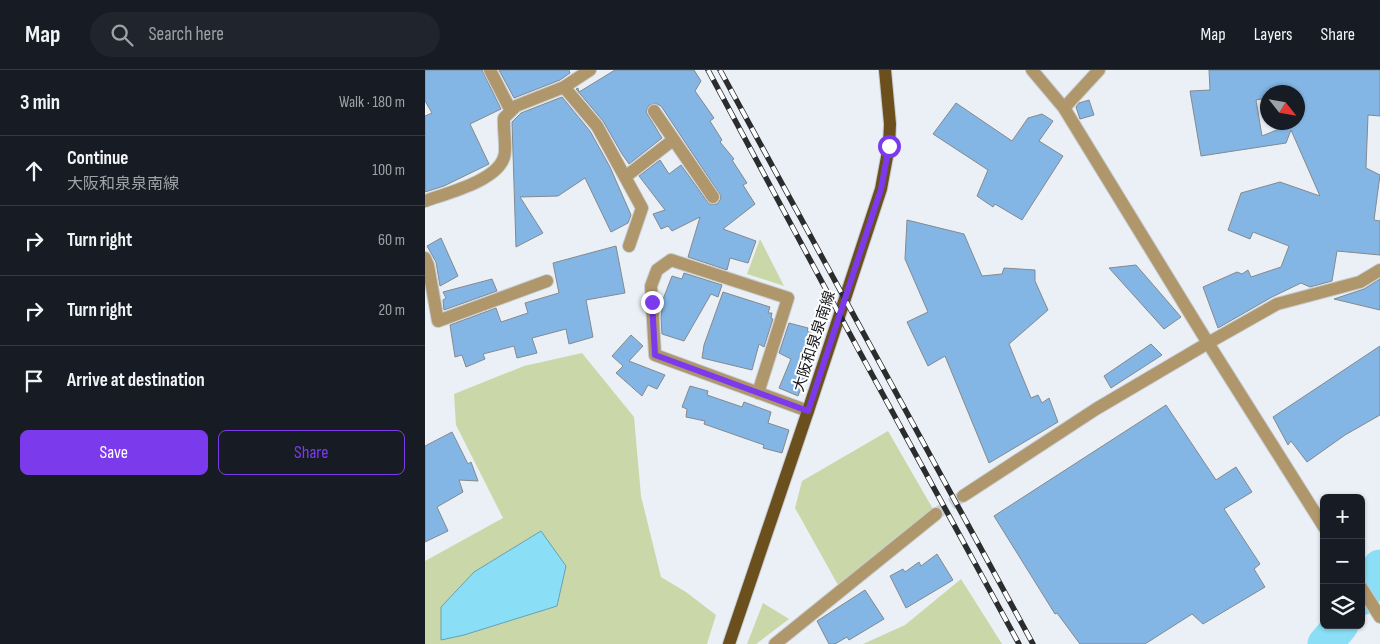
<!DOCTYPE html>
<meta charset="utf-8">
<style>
body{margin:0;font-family:"Sofia Sans Condensed","Noto Sans JP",sans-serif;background:#20242c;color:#f1f3f6}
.controls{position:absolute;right:15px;bottom:15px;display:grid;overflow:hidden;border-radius:8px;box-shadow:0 1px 4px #0004}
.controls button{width:45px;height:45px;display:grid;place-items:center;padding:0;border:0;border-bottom:1px solid #363941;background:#171b24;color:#f1f3f6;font:25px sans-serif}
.compass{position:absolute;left:835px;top:15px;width:45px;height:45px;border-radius:50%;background:#171b24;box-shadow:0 1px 4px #0004;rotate:121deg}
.stop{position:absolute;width:15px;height:15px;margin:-11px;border:4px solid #7c3aed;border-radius:50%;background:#fff}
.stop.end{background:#7c3aed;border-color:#fff;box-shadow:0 1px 5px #0008}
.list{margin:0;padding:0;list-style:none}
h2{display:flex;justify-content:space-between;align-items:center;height:65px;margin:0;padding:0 20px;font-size:21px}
h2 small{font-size:16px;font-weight:400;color:#9ea1a6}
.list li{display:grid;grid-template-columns:32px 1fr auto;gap:15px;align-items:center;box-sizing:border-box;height:70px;padding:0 20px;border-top:1px solid #363941}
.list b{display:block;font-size:19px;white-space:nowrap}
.list p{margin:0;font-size:16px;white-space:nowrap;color:#9ea1a6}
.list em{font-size:16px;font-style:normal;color:#9ea1a6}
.actions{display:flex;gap:10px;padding:15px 20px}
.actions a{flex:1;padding:11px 0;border:1px solid #7c3aed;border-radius:8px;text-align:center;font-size:18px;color:#7c3aed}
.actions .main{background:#7c3aed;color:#fff}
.icon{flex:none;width:28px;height:28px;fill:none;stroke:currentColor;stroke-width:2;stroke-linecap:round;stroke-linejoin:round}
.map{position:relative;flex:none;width:955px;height:574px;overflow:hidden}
header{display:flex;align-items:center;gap:30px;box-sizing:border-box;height:70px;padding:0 25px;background:#171b24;border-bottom:1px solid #363941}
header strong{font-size:24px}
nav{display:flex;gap:28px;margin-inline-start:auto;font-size:18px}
.search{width:350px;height:45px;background:#20242c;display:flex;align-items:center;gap:12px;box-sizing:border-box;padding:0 18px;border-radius:28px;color:#9ea1a6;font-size:19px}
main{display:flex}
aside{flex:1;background:#171b24}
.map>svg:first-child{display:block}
.green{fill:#cad8a9}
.water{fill:#8adef5;stroke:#66a1b2}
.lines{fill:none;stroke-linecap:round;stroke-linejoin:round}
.river{stroke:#8adef5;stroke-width:35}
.building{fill:#83b6e5;stroke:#84898e;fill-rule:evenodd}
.minor-tunnel{stroke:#cacfd4;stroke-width:12;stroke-dasharray:12 6;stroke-linecap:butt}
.minor-casing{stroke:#c7cdd2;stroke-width:14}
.primary-casing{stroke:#c7cdd2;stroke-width:14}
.minor{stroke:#b0966b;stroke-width:12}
.primary{stroke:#6b501e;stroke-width:12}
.rail-casing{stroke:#2a2c2e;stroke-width:5.5}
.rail{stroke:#fff;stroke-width:4;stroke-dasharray:11;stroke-linecap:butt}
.route{stroke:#7c3aed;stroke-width:6}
.labels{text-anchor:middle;stroke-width:4;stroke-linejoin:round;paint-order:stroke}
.street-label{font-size:15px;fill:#121416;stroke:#fff}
</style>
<header>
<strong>Map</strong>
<div class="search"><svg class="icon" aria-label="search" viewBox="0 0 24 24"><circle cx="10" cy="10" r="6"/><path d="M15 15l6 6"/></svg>Search here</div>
<nav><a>Map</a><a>Layers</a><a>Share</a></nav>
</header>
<main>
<aside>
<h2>3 min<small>Walk · 180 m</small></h2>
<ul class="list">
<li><svg class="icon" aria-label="ahead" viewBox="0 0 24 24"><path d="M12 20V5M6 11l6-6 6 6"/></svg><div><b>Continue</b><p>大阪和泉泉南線</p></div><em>100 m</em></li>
<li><svg class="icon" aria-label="right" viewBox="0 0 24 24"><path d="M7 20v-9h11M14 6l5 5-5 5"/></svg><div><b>Turn right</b></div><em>60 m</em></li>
<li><svg class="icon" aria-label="right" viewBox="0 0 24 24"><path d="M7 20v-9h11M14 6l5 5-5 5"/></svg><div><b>Turn right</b></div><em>20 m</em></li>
<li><svg class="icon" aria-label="arrive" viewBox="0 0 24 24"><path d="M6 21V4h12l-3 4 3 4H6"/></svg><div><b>Arrive at destination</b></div></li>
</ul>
<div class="actions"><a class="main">Save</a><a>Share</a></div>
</aside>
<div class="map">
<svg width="955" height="574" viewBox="0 0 955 574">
<rect width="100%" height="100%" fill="#eaf0f6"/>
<!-- green -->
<path class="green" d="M335 169 359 216 322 204Z
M157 283 209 347 216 426 236 507 261 522 291 545 282 574H0V491L78 448 31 355 29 324 99 296Z
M463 361 508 439 413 515 370 438 377 411Z
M536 509 577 574H438L480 555Z
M338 533 364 549 331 574H322Z"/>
<!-- water -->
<path class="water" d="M116 461 141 496 132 536 39 565 16 570V537L49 502Z"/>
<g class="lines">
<!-- river -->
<path class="river" d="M936 528 955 497
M900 574 916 555"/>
</g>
<!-- building -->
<path class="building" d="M0 0H57L76 39 45 54 64 94 19 116 0 122V46L7 43 0 31Z
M74 0H144L145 3 135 10 89 28Z
M190 0H269L276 11 270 21 289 48 285 51 297 70 295 72 309 89 307 90 322 113 318 115 330 134 298 159 331 171 323 193 305 188 302 200 263 187 275 147 247 161 243 156 236 159 228 144 240 140 214 106 235 90 244 104 256 95 284 134H292L295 130 296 126 236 36 232 34 224 35 221 42 237 68 204 94 197 84 178 51 151 19 153 18 154 22Z
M784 0H955V46L943 45 941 98 955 105 949 150 955 151V185L912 181 907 211 885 217 876 213 847 227 793 258 778 217 812 202 817 204 823 200 826 207 856 197 864 176 828 162 825 169 803 160 816 123 855 112 895 126 866 60 861 73 776 86 765 21 785 20ZM842 22H872V52H863L864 55 837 66 831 30 842 28Z
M137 27 165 61 185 97 206 145 203 153 186 162 160 108 133 126 95 127 118 163 91 177 87 52 96 43Z
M664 30 669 45 655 49 651 37 654 33Z
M531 33 587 71 603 48 617 44 628 51 614 71 638 86 597 150 570 134 568 137 552 126 563 100 508 64Z
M482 150 539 164 557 206 577 204 579 198 610 200V211L623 240 584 274 606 328 613 325 617 333 624 328 633 352 564 393 520 286 503 296 482 252 503 242 480 189Z
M16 168 33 206 15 216 11 192 2 176Z
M191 176 200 223 161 230 168 267 144 274 141 259 107 268 112 283 92 288 89 276 58 284 60 289 41 297 37 285 30 287 25 255 71 238 76 252 103 243 100 233 134 223 128 193Z
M711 195 756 247 739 259 684 198Z
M259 203 297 215 293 227 286 224 259 271 237 264 236 247 238 233 237 232 247 206 257 209Z
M67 209 72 221 19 240 18 230 21 228 18 222Z
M955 209V240L909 229 939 219Z
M298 222 345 237 343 243H347L346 248 348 249 339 277 334 274 327 300 277 288 279 275Z
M364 253 383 258 382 261 388 264 384 280 390 282 373 326 354 318 366 289 354 283Z
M206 265 218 276 204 291 240 305 232 319 223 315 217 326 191 303 198 296 187 286Z
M726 274 737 285 686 318 679 306Z
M955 276V345L920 365 882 392 866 371 863 375 848 347Z
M265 316 283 321 282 325 317 337 319 332 346 342 343 353 364 360 357 383 338 378 339 375 279 354 280 351 261 347 262 339 257 337Z
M741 335 791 410 811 397 827 422 799 439 835 494 829 499 840 517 778 554 767 544 720 574H655L632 543 630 544 569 446Z
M27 362 43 394 46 392 53 411 34 410 38 422 12 437 23 461 0 472V376Z
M512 484 528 510 481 538 465 506 478 499 480 502 494 492 496 496Z
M440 520 459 549 424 570 422 567 410 574H404L392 551Z"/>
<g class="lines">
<!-- minor-tunnel -->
<path class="minor-tunnel" d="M511 444 538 426"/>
<!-- minor casing -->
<g class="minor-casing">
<path id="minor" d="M65 0 86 41
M607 0 639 38 783 273 852 234 935 212 955 200
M139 17 172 56 217 138 204 176
M639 38 674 0
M229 41 288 127
M200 107 248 70
M0 131C22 123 72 111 79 87 82 80 78 58 79 48L91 36 139 17 165 0
M0 188 3 195 13 251 122 211
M333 323 363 228 246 190 232 200 226 216 230 285 383 341
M538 426 671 339 783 273 899 457
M936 517 955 547
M350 574 511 444"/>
</g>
<!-- primary casing -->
<g class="primary-casing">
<path id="primary" d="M304 574 383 341 456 119 464 76 465 54 460 0"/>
</g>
<!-- minor -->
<use href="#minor" class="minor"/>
<!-- primary -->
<use href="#primary" class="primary"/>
<!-- rail casing -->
<g class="rail-casing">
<path id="rail" d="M283 0 426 266 594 574
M295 0 608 574"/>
</g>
<!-- rail -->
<use href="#rail" class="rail"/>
</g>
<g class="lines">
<!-- route -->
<path class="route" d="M227 232 230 285 383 341 456 119 464 76"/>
</g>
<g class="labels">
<!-- street labels -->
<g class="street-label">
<text transform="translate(389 271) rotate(-72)" y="5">大阪和泉泉南線</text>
</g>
</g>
</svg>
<div class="controls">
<button>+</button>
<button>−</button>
<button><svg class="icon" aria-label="layers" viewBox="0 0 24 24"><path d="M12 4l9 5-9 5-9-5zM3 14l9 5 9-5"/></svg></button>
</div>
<svg class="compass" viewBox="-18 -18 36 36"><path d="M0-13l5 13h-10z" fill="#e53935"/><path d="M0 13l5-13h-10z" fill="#9ea1a6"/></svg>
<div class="stop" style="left:464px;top:76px"></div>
<div class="stop end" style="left:227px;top:232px"></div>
</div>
</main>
